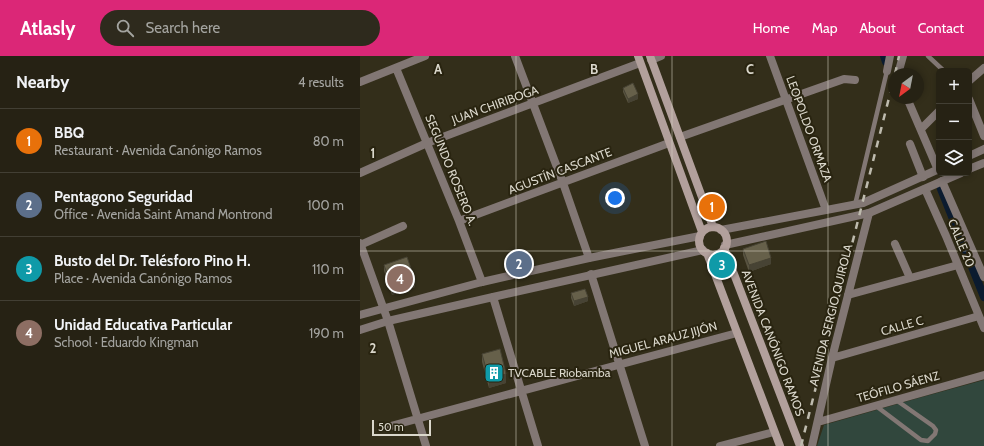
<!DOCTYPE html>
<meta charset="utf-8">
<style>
body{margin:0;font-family:Cabin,sans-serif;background:#2e2a1d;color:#f1f3f6}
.controls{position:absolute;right:12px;top:12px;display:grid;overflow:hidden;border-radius:6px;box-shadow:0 2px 6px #0003}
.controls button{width:36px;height:36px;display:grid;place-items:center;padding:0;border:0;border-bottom:1px solid #423f34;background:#262214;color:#f1f3f6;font:20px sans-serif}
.compass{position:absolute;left:528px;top:12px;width:36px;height:36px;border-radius:50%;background:#262214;box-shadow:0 2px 6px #0003;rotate:212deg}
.scale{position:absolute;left:12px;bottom:10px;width:59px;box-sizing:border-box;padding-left:4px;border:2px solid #dad7cb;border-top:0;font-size:11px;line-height:14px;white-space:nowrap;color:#dad7cb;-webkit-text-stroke:3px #292410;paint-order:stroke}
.you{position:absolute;left:255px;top:142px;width:14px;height:14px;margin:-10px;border:3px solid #fff;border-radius:50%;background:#1a73e8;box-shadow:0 0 0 6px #1a73e833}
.badge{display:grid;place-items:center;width:26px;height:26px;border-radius:50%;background:#db2777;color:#fff;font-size:13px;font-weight:700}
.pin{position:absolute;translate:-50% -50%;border:2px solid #fff;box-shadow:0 1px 4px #0006}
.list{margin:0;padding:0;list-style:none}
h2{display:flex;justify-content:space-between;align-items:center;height:52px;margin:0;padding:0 16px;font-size:17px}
h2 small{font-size:13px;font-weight:400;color:#a4a4a0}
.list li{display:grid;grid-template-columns:26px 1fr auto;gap:12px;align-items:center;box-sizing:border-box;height:64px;padding:0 16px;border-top:1px solid #423f34}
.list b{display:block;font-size:15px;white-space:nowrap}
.list p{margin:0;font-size:13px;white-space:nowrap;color:#a4a4a0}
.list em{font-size:13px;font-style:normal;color:#a4a4a0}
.icon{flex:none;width:22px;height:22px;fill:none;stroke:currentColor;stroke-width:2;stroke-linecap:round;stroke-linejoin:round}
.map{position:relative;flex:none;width:624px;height:390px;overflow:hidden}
header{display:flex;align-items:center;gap:24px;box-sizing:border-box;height:56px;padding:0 20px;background:#db2777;color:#fff}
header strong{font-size:19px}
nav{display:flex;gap:22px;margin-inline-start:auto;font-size:14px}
.search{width:280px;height:36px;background:#2e2a1d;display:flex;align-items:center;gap:10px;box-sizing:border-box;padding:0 14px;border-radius:22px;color:#a4a4a0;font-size:15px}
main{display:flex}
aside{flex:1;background:#262214}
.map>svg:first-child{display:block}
.green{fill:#31473d}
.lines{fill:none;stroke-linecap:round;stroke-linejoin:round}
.canal{stroke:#0b1b2f;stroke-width:8}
.service{stroke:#827774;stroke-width:4.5}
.minor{stroke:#827774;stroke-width:8}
.tertiary{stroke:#827774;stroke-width:8}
.secondary{stroke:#b2a09c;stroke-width:8}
.rail{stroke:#bebbae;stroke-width:2.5;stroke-dasharray:7 7;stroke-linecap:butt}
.wall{fill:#585340}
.shaded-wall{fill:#474334}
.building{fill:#66604a;stroke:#474334}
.grid{fill:none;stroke:#dad7cb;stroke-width:1;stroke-opacity:0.55}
.labels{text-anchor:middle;stroke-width:4;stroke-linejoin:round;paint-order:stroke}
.street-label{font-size:12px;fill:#dad7cb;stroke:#292410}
.poi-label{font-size:12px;fill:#dad7cb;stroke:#292410;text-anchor:start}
.grid-label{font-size:13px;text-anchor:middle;font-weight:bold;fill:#dad7cb;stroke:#292410;stroke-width:4;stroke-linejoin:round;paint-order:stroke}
</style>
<header>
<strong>Atlasly</strong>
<div class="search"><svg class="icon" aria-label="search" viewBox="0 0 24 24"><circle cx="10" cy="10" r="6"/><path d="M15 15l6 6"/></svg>Search here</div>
<nav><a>Home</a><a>Map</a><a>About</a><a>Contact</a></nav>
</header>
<main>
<aside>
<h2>Nearby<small>4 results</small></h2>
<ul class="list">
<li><span class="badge" style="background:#e8710a">1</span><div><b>BBQ</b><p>Restaurant · Avenida Canónigo Ramos</p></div><em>80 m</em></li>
<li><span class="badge" style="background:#5c6f8a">2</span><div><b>Pentagono Seguridad</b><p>Office · Avenida Saint Amand Montrond</p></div><em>100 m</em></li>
<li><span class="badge" style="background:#0f9aa8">3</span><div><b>Busto del Dr. Telésforo Pino H.</b><p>Place · Avenida Canónigo Ramos</p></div><em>110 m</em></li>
<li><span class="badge" style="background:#8d6e63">4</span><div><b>Unidad Educativa Particular</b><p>School · Eduardo Kingman</p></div><em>190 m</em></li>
</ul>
</aside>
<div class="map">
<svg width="624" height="390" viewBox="0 0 624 390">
<rect width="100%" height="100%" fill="#332e1a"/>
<!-- green -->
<path class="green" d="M624 324V390H457L464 369 555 343Z"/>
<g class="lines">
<!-- canal -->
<path class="canal" d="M524 0 526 6
M581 133 624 241"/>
<!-- service -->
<path class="service" d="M568 0 584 15
M495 149 527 15
M516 350 561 384 568 385 575 378 576 374 573 370 536 344"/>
<!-- minor -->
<path class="minor" d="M155 0 203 127 229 202
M410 0 466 154
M291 4 301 0
M36 12 99 165 122 226
M527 15 530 0
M538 18 543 0
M609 25 624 12
M0 26 65 0
M547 42 578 114
M609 43 624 80
M561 73 579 55
M320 81 484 23 495 24
M550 88 563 121
M0 117 67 87 280 7
M582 125 624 221
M565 133 586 180 624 272
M99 165 309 87
M0 187 28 265 66 390
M535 188 550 222
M0 189 43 170
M231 218 285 390
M488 239 598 209
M133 241 178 390
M472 302 619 260
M458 366 624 319
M27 371 377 277
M360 390 414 376
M452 390 472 302 509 157"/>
<!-- tertiary -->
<path class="tertiary" d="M609 100 624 93
M609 113 624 107
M361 174 503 147 579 113
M365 189 509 157 601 117
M0 259 122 226 229 202 340 180
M0 274 28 265 133 241 343 194"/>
<!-- secondary -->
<path class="secondary" d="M278 0 342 176
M290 0 353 171
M339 185a14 14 0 1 1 28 0a14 14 0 1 1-28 0Z
M364 192 440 390
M347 197 420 390"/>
<!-- rail -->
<path class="rail" d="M535 18 539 0
M441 390 534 22"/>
</g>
<!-- wall -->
<path class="wall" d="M263 32 278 43 268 47 263 36Z
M383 193 411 208 389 216 383 199Z
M24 209 55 231 32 239 24 215Z
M211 237 228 245 214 250 211 242Z
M122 298 146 327 129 332 122 306Z"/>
<!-- shaded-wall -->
<path class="shaded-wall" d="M278 38V43L268 47V43Z
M411 202V208L389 216V209Z
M55 224V231L32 239V232Z
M228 241V245L214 250V245Z
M146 318V327L129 332V323Z"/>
<!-- building -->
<path class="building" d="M273 27 278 38 268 43 263 32Z
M406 185 411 202 389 209 383 193Z
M47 201 55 224 32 232 24 209Z
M225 233 228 241 214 245 211 237Z
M140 293 146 318 129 323 122 298Z"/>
<!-- grid -->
<path class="grid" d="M156 0V390M312 0V390M468 0V390M0 195H624"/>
<!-- icons -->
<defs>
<g id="building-square" transform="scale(1)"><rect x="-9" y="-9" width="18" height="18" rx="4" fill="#0f9aa8" stroke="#292410"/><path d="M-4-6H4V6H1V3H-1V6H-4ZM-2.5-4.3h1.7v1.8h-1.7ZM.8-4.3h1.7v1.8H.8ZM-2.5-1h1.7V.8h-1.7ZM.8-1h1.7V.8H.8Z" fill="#fff"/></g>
</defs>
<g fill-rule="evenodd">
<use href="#building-square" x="134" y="317"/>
</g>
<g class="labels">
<!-- street labels -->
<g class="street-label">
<text transform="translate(135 49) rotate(-20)" y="4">JUAN CHIRIBOGA</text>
<text transform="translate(449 73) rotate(70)" y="4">LEOPOLDO ORMAZA</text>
<text transform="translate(91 114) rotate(68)" y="4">SEGUNDO ROSERO A.</text>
<text transform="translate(200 115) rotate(-21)" y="4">AGUSTÍN CASCANTE</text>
<text transform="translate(601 187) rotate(67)" y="4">CALLE 20</text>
<text transform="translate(471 259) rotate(-76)" y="4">AVENIDA SERGIO QUIROLA</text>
<text transform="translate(542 270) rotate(-16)" y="4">CALLE C</text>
<text transform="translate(303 284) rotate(-15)" y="4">MIGUEL ARAUZ JIJÓN</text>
<text transform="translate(413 287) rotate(69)" y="4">AVENIDA CANÓNIGO RAMOS</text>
<text transform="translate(538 331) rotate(-16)" y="4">TEÓFILO SÁENZ</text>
</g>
<!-- poi labels -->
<g class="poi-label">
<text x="148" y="321">TVCABLE Riobamba</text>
</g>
</g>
<g class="grid-label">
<text x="78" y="18">A</text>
<text x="234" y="18">B</text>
<text x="390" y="18">C</text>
<text x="13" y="102">1</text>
<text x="13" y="297">2</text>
</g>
</svg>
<div class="controls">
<button>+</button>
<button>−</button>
<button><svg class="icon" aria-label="layers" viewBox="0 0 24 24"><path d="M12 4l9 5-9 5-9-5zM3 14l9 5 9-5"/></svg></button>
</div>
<svg class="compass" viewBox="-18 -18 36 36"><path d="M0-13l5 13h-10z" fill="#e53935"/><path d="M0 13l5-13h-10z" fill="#a4a4a0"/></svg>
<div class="scale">50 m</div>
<div class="you"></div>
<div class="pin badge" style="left:352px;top:151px;background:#e8710a">1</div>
<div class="pin badge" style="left:159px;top:208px;background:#5c6f8a">2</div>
<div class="pin badge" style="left:362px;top:209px;background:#0f9aa8">3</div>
<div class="pin badge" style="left:40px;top:223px;background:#8d6e63">4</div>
</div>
</main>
